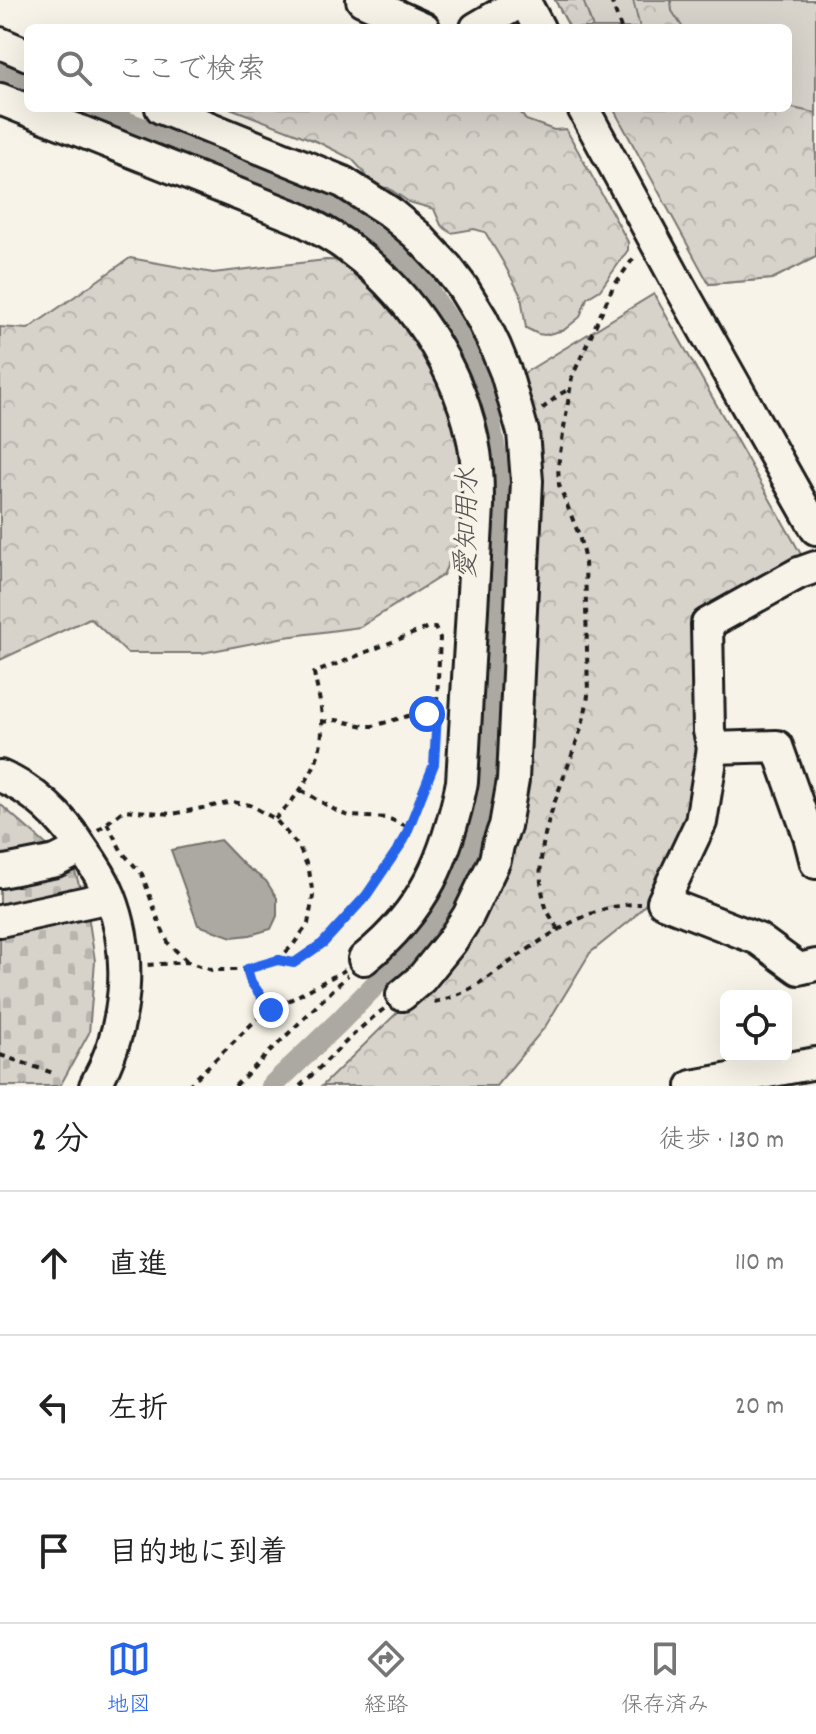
<!DOCTYPE html>
<html lang="ja">
<meta charset="utf-8">
<style>
body{margin:0;font-family:Dekko,"Klee One",sans-serif;background:#f2f2f2;color:#222}
.controls{position:absolute;right:24px;bottom:24px;display:grid;overflow:hidden;border-radius:12px;box-shadow:0 8px 32px #0002}
.controls button{width:72px;height:72px;display:grid;place-items:center;padding:0;border:0;border-bottom:2px solid #e0e0e0;background:#fff;color:#222;font:40px sans-serif}
.stop{position:absolute;width:24px;height:24px;margin:-18px;border:6px solid #2563eb;border-radius:50%;background:#fff}
.stop.end{background:#2563eb;border-color:#fff;box-shadow:0 2px 8px #0008}
.list{margin:0;padding:0;list-style:none}
h2{display:flex;justify-content:space-between;align-items:center;height:104px;margin:0;padding:0 32px;font-size:34px}
h2 small{font-size:26px;font-weight:400;color:#767676}
.list li{display:grid;grid-template-columns:52px 1fr auto;gap:24px;align-items:center;box-sizing:border-box;height:144px;padding:0 32px;border-top:2px solid #e0e0e0}
.list b{display:block;font-size:30px;white-space:nowrap}
.list em{font-size:26px;font-style:normal;color:#767676}
.icon{flex:none;width:44px;height:44px;fill:none;stroke:currentColor;stroke-width:2;stroke-linecap:round;stroke-linejoin:round}
.map{position:relative;flex:none;width:816px;height:1086px;overflow:hidden}
.search{position:absolute;background:#fff;box-shadow:0 8px 32px #0002;left:24px;right:24px;top:24px;height:88px;display:flex;align-items:center;gap:20px;box-sizing:border-box;padding:0 28px;border-radius:12px;color:#767676;font-size:30px}
.sheet{height:536px;background:#fff}
nav{display:flex;justify-content:space-around;align-items:center;box-sizing:border-box;height:112px;border-top:2px solid #e0e0e0;background:#fff;font-size:22px;color:#767676}
nav a{display:grid;justify-items:center;gap:4px}
nav .on{color:#2563eb}
.map>svg:first-child{display:block}
.grass{fill:#d7d3cb;stroke:#7a7874;stroke-width:2}
.forest{fill:url(#forest-crowns);stroke:#7a7874;stroke-width:2}
.cemetery{fill:url(#cemetery-stones);stroke:#7a7874;stroke-width:2}
.water{fill:#aca9a2;stroke:#72716c;stroke-width:2}
.lines{fill:none;stroke-linecap:round;stroke-linejoin:round}
.canal{stroke:#aca9a2;stroke-width:22}
.minor-casing{stroke:#1c1c1c;stroke-width:36}
.path{stroke:#1c1c1c;stroke-width:4;stroke-dasharray:6 6;stroke-linecap:butt}
.minor{stroke:#f7f3e8;stroke-width:30}
.route{stroke:#2563eb;stroke-width:10}
.labels{text-anchor:middle;stroke-width:7;stroke-linejoin:round;paint-order:stroke}
.water-label{font-size:28px;font-style:italic;fill:#565452;stroke:#f7f3e8}
</style>
<div class="map">
<svg width="816" height="1086" viewBox="0 0 816 1086">
<defs>
<pattern id="forest-crowns" width="20" height="18" patternUnits="userSpaceOnUse" patternTransform="scale(2)"><rect width="20" height="18" fill="#d7d3cb"/><path d="M2 6a3 3 0 1 1 6 0M12 15a3 3 0 1 1 6 0" fill="none" stroke="#b8b5ae"/></pattern>
<pattern id="cemetery-stones" width="16" height="16" patternUnits="userSpaceOnUse" patternTransform="scale(2)"><rect width="16" height="16" fill="#d7d3cb"/><path d="M2 7V4a2 2 0 0 1 4 0v3zM10 15v-3a2 2 0 0 1 4 0v3z" fill="#b8b5ae"/></pattern>
</defs>
<rect width="100%" height="100%" fill="#f7f3e8"/>
<filter id="ink" filterUnits="userSpaceOnUse"><feTurbulence type="fractalNoise" baseFrequency=".0125" numOctaves="2"/><feDisplacementMap in="SourceGraphic" scale="16" xChannelSelector="R" yChannelSelector="G"/><feConvolveMatrix kernelMatrix="1 2 1 2 8 2 1 2 1" color-interpolation-filters="sRGB"/></filter>
<g filter="url(#ink)">
<!-- grass -->
<path class="grass" d="M555 0H816V257L772 279 709 284 788 108V28H570Z"/>
<!-- forest -->
<path class="forest" d="M555 0H583L593 28H570Z
M633 0H671L672 11 683 28H640Z
M788 107 816 113V257L772 279 709 284 613 108Z
M230 108H517L526 120 554 130 566 129 628 242V250L600 290 587 298 580 317 564 330 545 335 538 334 526 328 521 296 503 262 485 232 474 229 451 233 441 225 434 209 409 202 388 188 374 187 363 171 352 159 318 142Z
M130 258 213 273 326 260 376 261 447 360 474 507 443 575 360 627 285 637 202 653H127L90 618 0 660V327L28 329Z
M654 294 802 556 798 565 697 621 703 762 692 824 652 897 631 920 590 953 545 1027 496 1086H322L405 1005 515 833 516 378Z"/>
<!-- cemetery -->
<path class="cemetery" d="M0 804 74 869 87 908 95 961 89 1033 60 1086H0Z"/>
<!-- water -->
<path class="water" d="M220 840 244 865 266 881 277 898V916L271 929 250 935 232 937 198 925 171 850Z"/>
<g class="lines">
<!-- canal -->
<path class="canal" d="M0 74 28 85
M89 108 305 191 358 220 402 260 424 285 456 331 473 366 487 407 499 472 486 767 473 842 457 884 416 943 339 1022 272 1086"/>
<!-- minor casing -->
<g class="minor-casing">
<path id="minor" d="M362 0 424 28
M524 0 539 28
M476 28 524 0
M0 43 28 55
M0 99 298 218C317 228 335 237 351 250 418 300 470 385 477 469 478 481 478 494 478 506L462 782C447 856 425 910 364 959
M161 108 343 182 388 211 417 235 447 267 463 288 482 319 495 346 506 373 523 432 527 481 513 780 505 826 498 845 495 860 468 916 451 942 421 979 402 995
M583 108 680 287 816 529
M816 567 799 573 707 624 709 731 713 748 701 822 663 902 758 939 799 969 816 965
M713 748 777 746 809 836 816 863
M0 776C33 789 63 818 82 848 93 863 103 878 110 896 134 957 127 1029 95 1086
M0 872 56 861 82 848
M0 921 110 897
M692 1086 816 1063"/>
</g>
<!-- path -->
<path class="path" d="M611 0 621 28
M542 409 560 394 570 389
M322 722 336 720 364 726H373L415 714 437 715
M301 790 340 813 349 816 387 818 409 827
M275 819C302 792 324 762 322 722 322 706 317 689 314 673L427 628H435L440 638 434 764 404 840 366 896 323 943 294 963 278 960
M107 823 122 852 142 874 160 925 169 944 188 962
M98 830 124 810 172 814 233 802 250 805 275 819 299 847 309 870 313 896 308 924 293 945 278 960 245 970H212L188 962 147 965
M558 929C554 922 549 915 546 907 523 835 580 764 588 695L585 561 579 535 559 485 558 466 572 377 613 287 635 256
M247 969 251 982 271 1010
M434 1002C462 996 477 985 500 969 542 940 587 904 640 904
M0 1055 56 1074
M188 1086 259 1017 345 970
M235 1086 348 975
M300 1086C328 1061 354 1031 384 1009"/>
<!-- minor -->
<use href="#minor" class="minor"/>
</g>
</g>
<g class="lines" filter="url(#ink)">
<!-- route -->
<path class="route" d="M271 1010 251 982 247 969 278 960 294 963 323 943 366 896 404 840 434 764 437 715 427 714"/>
</g>
<g class="labels">
<!-- water labels -->
<g class="water-label">
<text transform="translate(465 523) rotate(-89)" y="10">愛知用水</text>
</g>
</g>
</svg>
<div class="controls">
<button><svg class="icon" aria-label="locate" viewBox="0 0 24 24"><circle cx="12" cy="12" r="6"/><path d="M12 2v4M12 18v4M2 12h4M18 12h4"/></svg></button>
</div>
<div class="stop" style="left:427px;top:714px"></div>
<div class="stop end" style="left:271px;top:1010px"></div>
<div class="search"><svg class="icon" aria-label="search" viewBox="0 0 24 24"><circle cx="10" cy="10" r="6"/><path d="M15 15l6 6"/></svg>ここで検索</div>
</div>
<section class="sheet">
<h2>2 分<small>徒歩 · 130 m</small></h2>
<ul class="list">
<li><svg class="icon" aria-label="ahead" viewBox="0 0 24 24"><path d="M12 20V5M6 11l6-6 6 6"/></svg><div><b>直進</b></div><em>110 m</em></li>
<li><svg class="icon" aria-label="left" viewBox="0 0 24 24"><path d="M17 20v-9H6M10 6l-5 5 5 5"/></svg><div><b>左折</b></div><em>20 m</em></li>
<li><svg class="icon" aria-label="arrive" viewBox="0 0 24 24"><path d="M6 21V4h12l-3 4 3 4H6"/></svg><div><b>目的地に到着</b></div></li>
</ul>
</section>
<nav>
<a class="on"><svg class="icon" aria-label="map" viewBox="0 0 24 24"><path d="M3 6l6-2 6 2 6-2v14l-6 2-6-2-6 2zM9 4v14M15 6v14"/></svg>地図</a>
<a><svg class="icon" aria-label="directions" viewBox="0 0 24 24"><path d="M12 3l9 9-9 9-9-9zM9 14v-3h6M13 9l2 2-2 2"/></svg>経路</a>
<a><svg class="icon" aria-label="saved" viewBox="0 0 24 24"><path d="M7 4h10v16l-5-4-5 4z"/></svg>保存済み</a>
</nav>
